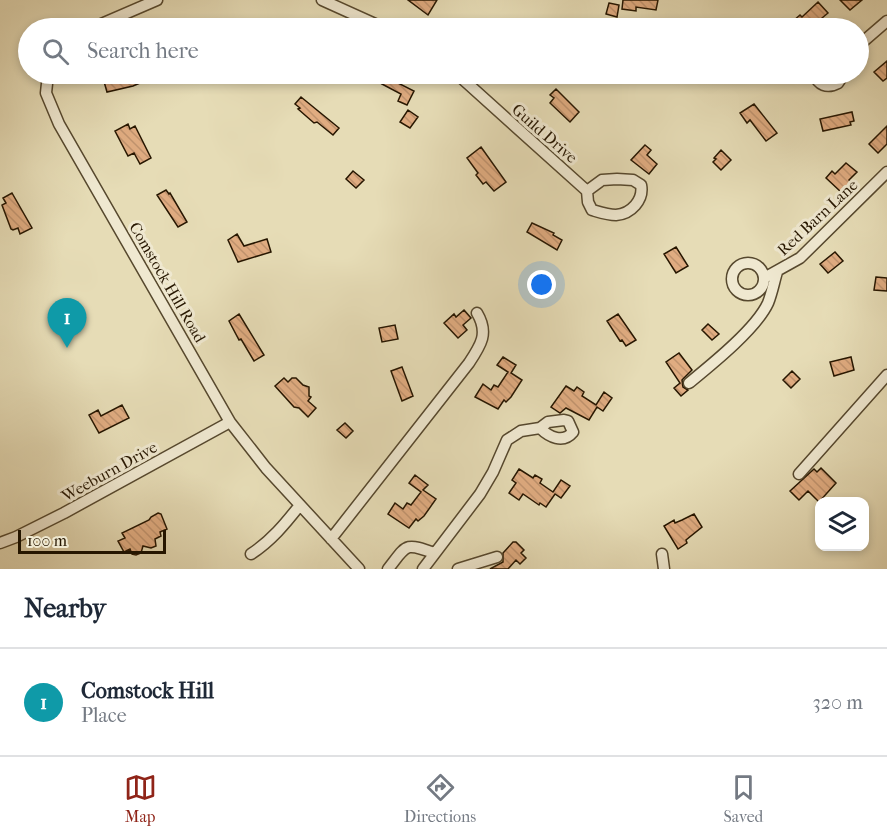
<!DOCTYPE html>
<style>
body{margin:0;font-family:"IM FELL French Canon",serif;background:#f6f6f7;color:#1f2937}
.controls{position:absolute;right:18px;bottom:18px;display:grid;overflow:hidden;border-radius:12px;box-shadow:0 3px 9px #0003}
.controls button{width:54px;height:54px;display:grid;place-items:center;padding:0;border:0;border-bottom:2px solid #e0e1e3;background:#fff;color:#1f2937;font:30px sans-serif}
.scale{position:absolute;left:18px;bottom:15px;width:148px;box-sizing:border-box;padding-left:6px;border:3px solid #261600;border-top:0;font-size:16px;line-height:21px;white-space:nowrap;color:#261600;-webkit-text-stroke:4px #efe8d0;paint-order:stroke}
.you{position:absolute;left:542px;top:285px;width:21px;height:21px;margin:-15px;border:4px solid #fff;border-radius:50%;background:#1a73e8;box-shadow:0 0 0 9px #1a73e833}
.badge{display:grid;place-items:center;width:39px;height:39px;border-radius:50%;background:#8f2418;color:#fff;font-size:20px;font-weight:700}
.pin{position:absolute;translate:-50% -50px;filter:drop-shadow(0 2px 3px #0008)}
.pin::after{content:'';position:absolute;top:32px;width:21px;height:18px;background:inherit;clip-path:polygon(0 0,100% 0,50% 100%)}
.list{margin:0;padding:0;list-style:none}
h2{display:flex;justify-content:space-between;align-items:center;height:78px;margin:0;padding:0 24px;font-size:26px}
h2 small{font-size:20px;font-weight:400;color:#747a83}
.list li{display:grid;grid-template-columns:39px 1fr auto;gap:18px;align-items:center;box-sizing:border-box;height:108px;padding:0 24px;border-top:2px solid #e0e1e3}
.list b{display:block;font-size:22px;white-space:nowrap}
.list p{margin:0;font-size:20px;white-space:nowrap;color:#747a83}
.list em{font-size:20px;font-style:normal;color:#747a83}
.icon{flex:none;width:33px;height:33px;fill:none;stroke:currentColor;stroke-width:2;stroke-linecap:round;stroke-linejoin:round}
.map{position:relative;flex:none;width:887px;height:569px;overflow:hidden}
.search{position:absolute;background:#fff;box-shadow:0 3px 9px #0003;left:18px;right:18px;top:18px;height:66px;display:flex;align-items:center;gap:15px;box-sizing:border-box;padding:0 21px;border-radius:33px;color:#747a83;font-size:22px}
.sheet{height:186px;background:#fff}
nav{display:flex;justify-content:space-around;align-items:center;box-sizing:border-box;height:84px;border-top:2px solid #e0e1e3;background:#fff;font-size:16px;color:#747a83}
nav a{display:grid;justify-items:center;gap:3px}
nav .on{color:#8f2418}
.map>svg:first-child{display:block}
.building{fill:url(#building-back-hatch);stroke:#261600;stroke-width:1.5}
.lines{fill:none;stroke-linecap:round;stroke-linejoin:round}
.minor-casing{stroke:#56482e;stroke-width:13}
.minor{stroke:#efe8d0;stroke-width:10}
.labels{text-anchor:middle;stroke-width:6;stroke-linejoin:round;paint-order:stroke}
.street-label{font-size:16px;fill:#261600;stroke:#efe8d0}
</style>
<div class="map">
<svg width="887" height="569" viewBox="0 0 887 569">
<defs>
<pattern id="building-back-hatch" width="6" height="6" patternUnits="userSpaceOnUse" patternTransform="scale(1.5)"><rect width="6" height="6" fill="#e0ac81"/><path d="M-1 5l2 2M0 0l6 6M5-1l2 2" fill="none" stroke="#c0936e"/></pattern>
</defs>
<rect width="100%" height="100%" fill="#e6dcb6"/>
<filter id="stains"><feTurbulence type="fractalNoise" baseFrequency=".00333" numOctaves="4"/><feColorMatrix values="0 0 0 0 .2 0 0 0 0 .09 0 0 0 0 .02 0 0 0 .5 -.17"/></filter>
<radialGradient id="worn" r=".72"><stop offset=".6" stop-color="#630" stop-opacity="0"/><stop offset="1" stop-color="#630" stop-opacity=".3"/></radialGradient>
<!-- building -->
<path class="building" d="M408 0H437L428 15Z
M623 0H658L656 10 636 7V11L622 9Z
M840 0H862L850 10Z
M818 2 828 13 810 28H785L800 15 802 17Z
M609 3 619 5 617 17 606 14Z
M887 61V78L883 81 874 72Z
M122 74H145L147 80 133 86 107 92 103 78Z
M392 75 394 81 414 91 407 105 398 101 401 94 382 84Z
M556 89 579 112 570 122 550 103 554 98 550 95Z
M301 97 339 128 333 135 317 122 314 123 298 109 300 108 295 104Z
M754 104 777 133 766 141 750 120 747 123 740 113Z
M408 110 418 117 410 128 400 122Z
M852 112 854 121 850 122 851 125 823 131 820 119Z
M128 124 130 129 135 126 151 158 140 164 134 153 128 156 115 131Z
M887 126V144L878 153 869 144Z
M645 145 651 150 647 155 657 164 649 174 631 160Z
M481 147 506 182 494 191 486 182 483 184 476 175 478 173 467 158Z
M721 150 731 160 721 170 713 162 716 159 714 158Z
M846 163 857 172 849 180 851 182 841 192 826 178 832 171 835 174Z
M353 171 364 180 356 188 346 179Z
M166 190 169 194 170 193 187 222 178 227 157 195Z
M12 193 32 228 20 234 18 228 13 230 11 229 2 205 6 203 3 198Z
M532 223 554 233 553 235 562 240 557 250 527 232Z
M237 234 244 246 267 239 271 252 238 262 228 240Z
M676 247 688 266 676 273 664 254Z
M835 252 843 261 828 273 820 264Z
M876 277 887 278V291L874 290Z
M69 303 80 322 78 323 81 329 70 335 62 321 57 324 51 314Z
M464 310 471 318 463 325 467 330 458 338 444 323 454 314 456 317Z
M239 314 264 355 254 361 241 339 239 340 229 321Z
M618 314 636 340 626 346 622 340 620 341 607 321Z
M708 324 719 334 712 340 702 330Z
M395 325 398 339 382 342 379 328Z
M679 353 692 370 682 380 683 387 688 390 681 396 674 388 680 383 666 362Z
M503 357 516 365 511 373 522 380 511 397 506 402 504 400 498 409 475 397 483 384 491 390 494 385 498 387 508 372 497 365Z
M851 357 854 370 834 376 830 362Z
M402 367 413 396 402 401 391 371Z
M792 371 800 379 791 388 783 380Z
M284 378 288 382 292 378H296L303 385 309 387V396L311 397 308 401 316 408 308 417 299 408 294 407 275 386Z
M566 386 574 391 577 387 584 392 582 396 596 405 604 392 612 398 603 411 597 407 589 420 566 408 560 413 551 407Z
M122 405 129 418 99 433 89 415 98 410 101 416Z
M345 423 353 431 346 438 337 430Z
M821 468 836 483 819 502 808 491 799 500 790 491 814 469 817 472Z
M519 469 533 478 535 475 542 479 540 483 553 492 561 480 570 486 561 498 555 494 546 507 540 503 539 505 523 494 519 500 509 493 516 483 512 480Z
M415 475 428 485 423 490 436 499 424 516 418 521 416 519 409 528 388 514 395 503 403 509 407 503 411 505 421 492 409 483Z
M158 513 161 514 167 529 160 532 161 536 155 539 156 546 151 548 143 546 141 553 136 555 132 554 130 549 124 552 118 541 125 538 122 533 149 520 151 517Z
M694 514 702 527 686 540 687 543 678 549 664 526 674 520 675 523 682 520Z
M513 542H516L524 550 521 553 526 558 520 564 516 560 508 569H490L503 562V553Z"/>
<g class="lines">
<!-- minor casing -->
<g class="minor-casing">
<path id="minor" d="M322 0 384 28
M92 28 157 0
M858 46 887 21
M48 74 46 93 59 124 230 422 266 468 359 569
M457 74 587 191
M814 74C818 85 827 89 838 83L844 74
M617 179 633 180 641 185C644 200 631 214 616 215 608 215 599 212 592 210L588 202 587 191 602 180Z
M732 279a16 16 0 1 1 32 0a16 16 0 1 1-32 0Z
M764 278 800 258 887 172
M689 383C711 365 756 329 768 303 772 293 774 282 777 272
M799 474 887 375
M331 539 469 363C481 345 489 333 477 313
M0 543 16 537 64 513 230 422
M251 554C271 541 285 524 300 505
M662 554 664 569
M388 569C407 545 404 542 434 553
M423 569 480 494 493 472 507 440 521 431 540 428 548 422 564 420 568 421 573 432C563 444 549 437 540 428
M458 569 497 557"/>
</g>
<!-- minor -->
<use href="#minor" class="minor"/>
</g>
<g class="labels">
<!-- street labels -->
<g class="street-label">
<text transform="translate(545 133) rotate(41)" y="6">Guild Drive</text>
<text transform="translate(817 217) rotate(-43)" y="6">Red Barn Lane</text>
<text transform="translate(168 282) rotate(60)" y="6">Comstock Hill Road</text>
<text transform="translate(109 471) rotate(-29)" y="6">Weeburn Drive</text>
</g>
</g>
<rect width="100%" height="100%" filter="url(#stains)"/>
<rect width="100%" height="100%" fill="url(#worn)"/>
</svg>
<div class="controls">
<button><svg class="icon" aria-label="layers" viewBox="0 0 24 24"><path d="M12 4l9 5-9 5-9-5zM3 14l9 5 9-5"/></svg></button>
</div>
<div class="scale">100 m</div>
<div class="you"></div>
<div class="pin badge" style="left:67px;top:348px;background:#0f9aa8">1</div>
<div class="search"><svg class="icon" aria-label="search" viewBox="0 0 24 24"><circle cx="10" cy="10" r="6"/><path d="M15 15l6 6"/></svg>Search here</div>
</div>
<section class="sheet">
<h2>Nearby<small></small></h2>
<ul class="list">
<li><span class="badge" style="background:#0f9aa8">1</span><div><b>Comstock Hill</b><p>Place</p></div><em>320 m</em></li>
</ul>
</section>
<nav>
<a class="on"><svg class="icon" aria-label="map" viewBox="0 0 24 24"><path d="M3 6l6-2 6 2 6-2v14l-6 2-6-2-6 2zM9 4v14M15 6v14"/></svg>Map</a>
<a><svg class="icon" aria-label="directions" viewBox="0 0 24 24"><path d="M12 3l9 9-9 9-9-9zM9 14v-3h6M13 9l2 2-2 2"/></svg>Directions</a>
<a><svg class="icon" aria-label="saved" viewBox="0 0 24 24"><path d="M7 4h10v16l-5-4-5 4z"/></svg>Saved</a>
</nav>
